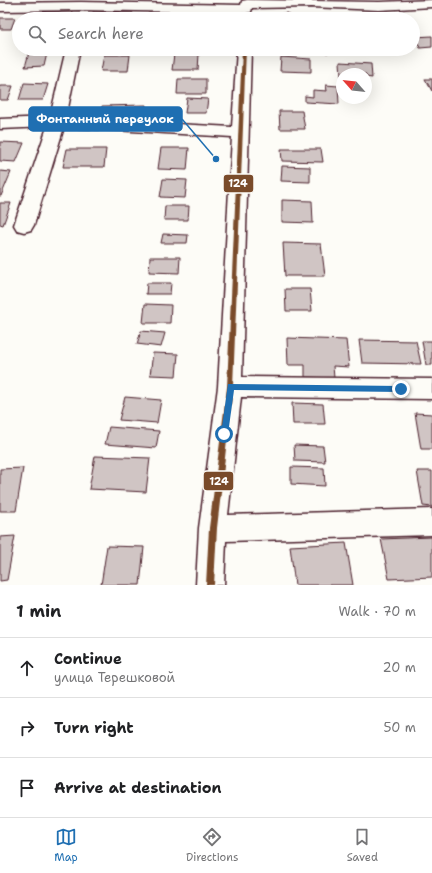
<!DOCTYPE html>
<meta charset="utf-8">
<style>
body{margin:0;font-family:"Shantell Sans",sans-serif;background:#f2f2f2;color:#202124}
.compass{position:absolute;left:336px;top:68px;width:36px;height:36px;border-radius:50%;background:#fff;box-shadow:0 4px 16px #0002;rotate:297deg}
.stop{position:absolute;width:12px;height:12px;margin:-9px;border:3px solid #1f6fb2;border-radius:50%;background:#fff}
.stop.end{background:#1f6fb2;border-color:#fff;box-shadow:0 1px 4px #0008}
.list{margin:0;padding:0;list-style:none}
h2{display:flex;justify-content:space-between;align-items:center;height:52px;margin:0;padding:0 16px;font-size:17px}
h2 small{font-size:13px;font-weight:400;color:#757577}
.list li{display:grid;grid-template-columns:26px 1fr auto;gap:12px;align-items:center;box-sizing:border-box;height:60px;padding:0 16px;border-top:1px solid #e0e0e0}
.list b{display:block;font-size:15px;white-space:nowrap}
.list p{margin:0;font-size:13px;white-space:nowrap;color:#757577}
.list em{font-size:13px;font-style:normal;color:#757577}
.icon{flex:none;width:22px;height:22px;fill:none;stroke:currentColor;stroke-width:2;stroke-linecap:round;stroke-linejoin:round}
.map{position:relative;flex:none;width:432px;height:585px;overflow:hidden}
.search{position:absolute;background:#fff;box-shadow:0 4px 16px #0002;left:12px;right:12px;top:12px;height:44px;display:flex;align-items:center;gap:10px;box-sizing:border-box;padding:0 14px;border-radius:22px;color:#757577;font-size:15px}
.sheet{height:232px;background:#fff}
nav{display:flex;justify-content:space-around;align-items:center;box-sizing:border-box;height:56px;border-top:1px solid #e0e0e0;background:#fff;font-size:11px;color:#757577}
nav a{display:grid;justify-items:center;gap:2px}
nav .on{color:#1f6fb2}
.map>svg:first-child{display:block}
.building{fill:#d0c5c4;stroke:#4a1f2b}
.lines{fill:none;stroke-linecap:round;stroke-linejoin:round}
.minor-casing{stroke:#4a1f2b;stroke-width:3}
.minor{fill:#fdfcf7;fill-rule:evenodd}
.bus-1-casing{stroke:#fdfcf7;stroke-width:3}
.bus-1{fill:#7a4b2a;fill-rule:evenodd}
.route{fill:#1f6fb2}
.leader{fill:none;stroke:#1f6fb2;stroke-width:1.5}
.callout-dot{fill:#1f6fb2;stroke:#fdfcf7;stroke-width:1.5}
.callout{fill:#1f6fb2;stroke:#1f6fb2;stroke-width:1.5}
.callout-label{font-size:12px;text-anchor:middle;font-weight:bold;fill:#fff}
.line-badge{stroke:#fdfcf7;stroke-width:1.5}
.badge-label{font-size:11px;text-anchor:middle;font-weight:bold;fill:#fff}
</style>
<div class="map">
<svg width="432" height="585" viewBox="0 0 432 585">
<rect width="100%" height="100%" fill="#fdfcf7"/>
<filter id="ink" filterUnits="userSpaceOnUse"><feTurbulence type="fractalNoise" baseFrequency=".025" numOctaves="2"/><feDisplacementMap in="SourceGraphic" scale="8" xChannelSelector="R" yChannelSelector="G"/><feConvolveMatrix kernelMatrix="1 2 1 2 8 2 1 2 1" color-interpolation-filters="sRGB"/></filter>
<g filter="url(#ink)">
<!-- building -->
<path class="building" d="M73 12 72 17 36 18 37 13Z
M93 12 133 13 131 19H108L91 18Z
M288 13 289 18H275L274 14Z
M0 18H15L11 29H0Z
M432 36V47L420 48 415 37Z
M30 49H48L44 66 25 67Z
M297 49H328V53L297 51Z
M174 54H199L198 70H172Z
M104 55H130L128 71H101Z
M281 57 311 59V72L280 71Z
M340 62 371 64 372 78 366 77V74H342L341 76Z
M178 79H206V94H177Z
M425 79H432V91Z
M24 83 48 84 43 100H19Z
M326 85 338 86 339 104 305 102V96L313 97V90L327 91Z
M0 86H13L8 100H0Z
M187 98 208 99 206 113H185Z
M146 105 144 118H100L102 106Z
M279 111H302L305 129H280Z
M0 142 24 143 16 162 0 161Z
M161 148H189L187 170 158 169Z
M67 149H106L104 167H63Z
M281 149H321L323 162 282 161Z
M282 166 310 167V182L281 181Z
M0 171 11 172 1 196H0Z
M163 179 187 180 185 198 160 197Z
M282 200 312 201 313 223 282 222Z
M0 203H11L3 225 0 224Z
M165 206H189L188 220H164Z
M163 234 188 235 187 243H161Z
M283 243 321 244 325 276H285Z
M150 257H180L179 273 149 272Z
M147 283H171L170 294H146Z
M285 289H310L312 311H286Z
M145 304 171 305 170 323H143Z
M141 331 165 333 161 347 137 344Z
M287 338 346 340 349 367 333 366 334 378 305 377V365H288Z
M359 340 416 341 421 364 362 363Z
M422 341H432V365H426Z
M153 353 178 354 176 376 150 375Z
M125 397 161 400 157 423 119 420Z
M292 403 323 404 325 424H293Z
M415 413 432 414V449H421Z
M109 427 159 431 156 448 105 444Z
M294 445 323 446 325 462 295 461Z
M95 456 150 458 146 492 89 489Z
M291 467 324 468 325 486 291 484Z
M23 468 16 511H0V469Z
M417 471H432V507L423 506Z
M15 536 7 580 0 581V537Z
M432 537V577L389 579 381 539Z
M346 543 353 585H295L290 546Z
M107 546 144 547 140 585H101Z"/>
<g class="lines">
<!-- minor casing -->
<g class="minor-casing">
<path id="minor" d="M247 0 379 2 432 0V7L379 10 311 7 252 8 251 12 246 13 81 10 0 11V3L81 2 241 5 242 1Z
M66 49H80L66 118 232 127 237 49H251L242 377 432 379V399L241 397 228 515 432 509V535L226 541 224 585H196L199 528 218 387 232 137 64 127 34 225 31 230 24 232 17 230 14 225 47 127 0 129V119L50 117Z"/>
</g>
<!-- minor -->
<use href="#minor" class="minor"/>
<!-- bus-1 casing -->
<g class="bus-1-casing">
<path id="bus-1" d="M242 49H246L233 387 217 528 214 585H206L209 528 227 387Z"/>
</g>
<!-- bus-1 -->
<use href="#bus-1" class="bus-1"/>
</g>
</g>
<!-- route -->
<path class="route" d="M228 384 401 386 405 389 401 392 234 390 228 434 224 437 221 434Z"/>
<!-- callouts -->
<path class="leader" d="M216 159L182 119"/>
<circle class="callout-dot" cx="216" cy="159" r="4"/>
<rect class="callout" x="29" y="107" width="153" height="24" rx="4"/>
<g class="callout-label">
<text x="105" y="123">Фонтанный переулок</text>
</g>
<g class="line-badge">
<rect x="223" y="174" width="31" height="19" rx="4" fill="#7a4b2a"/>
<rect x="203" y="471" width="31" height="20" rx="4" fill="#7a4b2a"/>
</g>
<g class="badge-label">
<text x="238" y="187">124</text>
<text x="219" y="485">124</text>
</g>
</svg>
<svg class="compass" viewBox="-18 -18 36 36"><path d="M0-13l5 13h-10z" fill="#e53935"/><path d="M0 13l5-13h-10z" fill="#757577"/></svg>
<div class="stop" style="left:224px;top:434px"></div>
<div class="stop end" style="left:401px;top:389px"></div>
<div class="search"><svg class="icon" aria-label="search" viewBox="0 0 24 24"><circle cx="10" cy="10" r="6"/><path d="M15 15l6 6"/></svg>Search here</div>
</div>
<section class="sheet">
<h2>1 min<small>Walk · 70 m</small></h2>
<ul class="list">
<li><svg class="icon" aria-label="ahead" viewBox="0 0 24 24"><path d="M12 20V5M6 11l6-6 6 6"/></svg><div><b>Continue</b><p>улица Терешковой</p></div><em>20 m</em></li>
<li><svg class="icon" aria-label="right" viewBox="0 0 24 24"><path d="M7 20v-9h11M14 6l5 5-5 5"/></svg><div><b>Turn right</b></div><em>50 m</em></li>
<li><svg class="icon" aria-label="arrive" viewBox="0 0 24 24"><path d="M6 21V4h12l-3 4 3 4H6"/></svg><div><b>Arrive at destination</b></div></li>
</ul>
</section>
<nav>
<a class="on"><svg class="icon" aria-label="map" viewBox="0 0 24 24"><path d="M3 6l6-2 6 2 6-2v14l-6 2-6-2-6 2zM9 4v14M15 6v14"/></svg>Map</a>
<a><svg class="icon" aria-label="directions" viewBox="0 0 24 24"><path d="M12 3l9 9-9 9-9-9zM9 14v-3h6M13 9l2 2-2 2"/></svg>Directions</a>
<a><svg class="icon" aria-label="saved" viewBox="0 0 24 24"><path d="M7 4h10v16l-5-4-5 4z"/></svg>Saved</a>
</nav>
